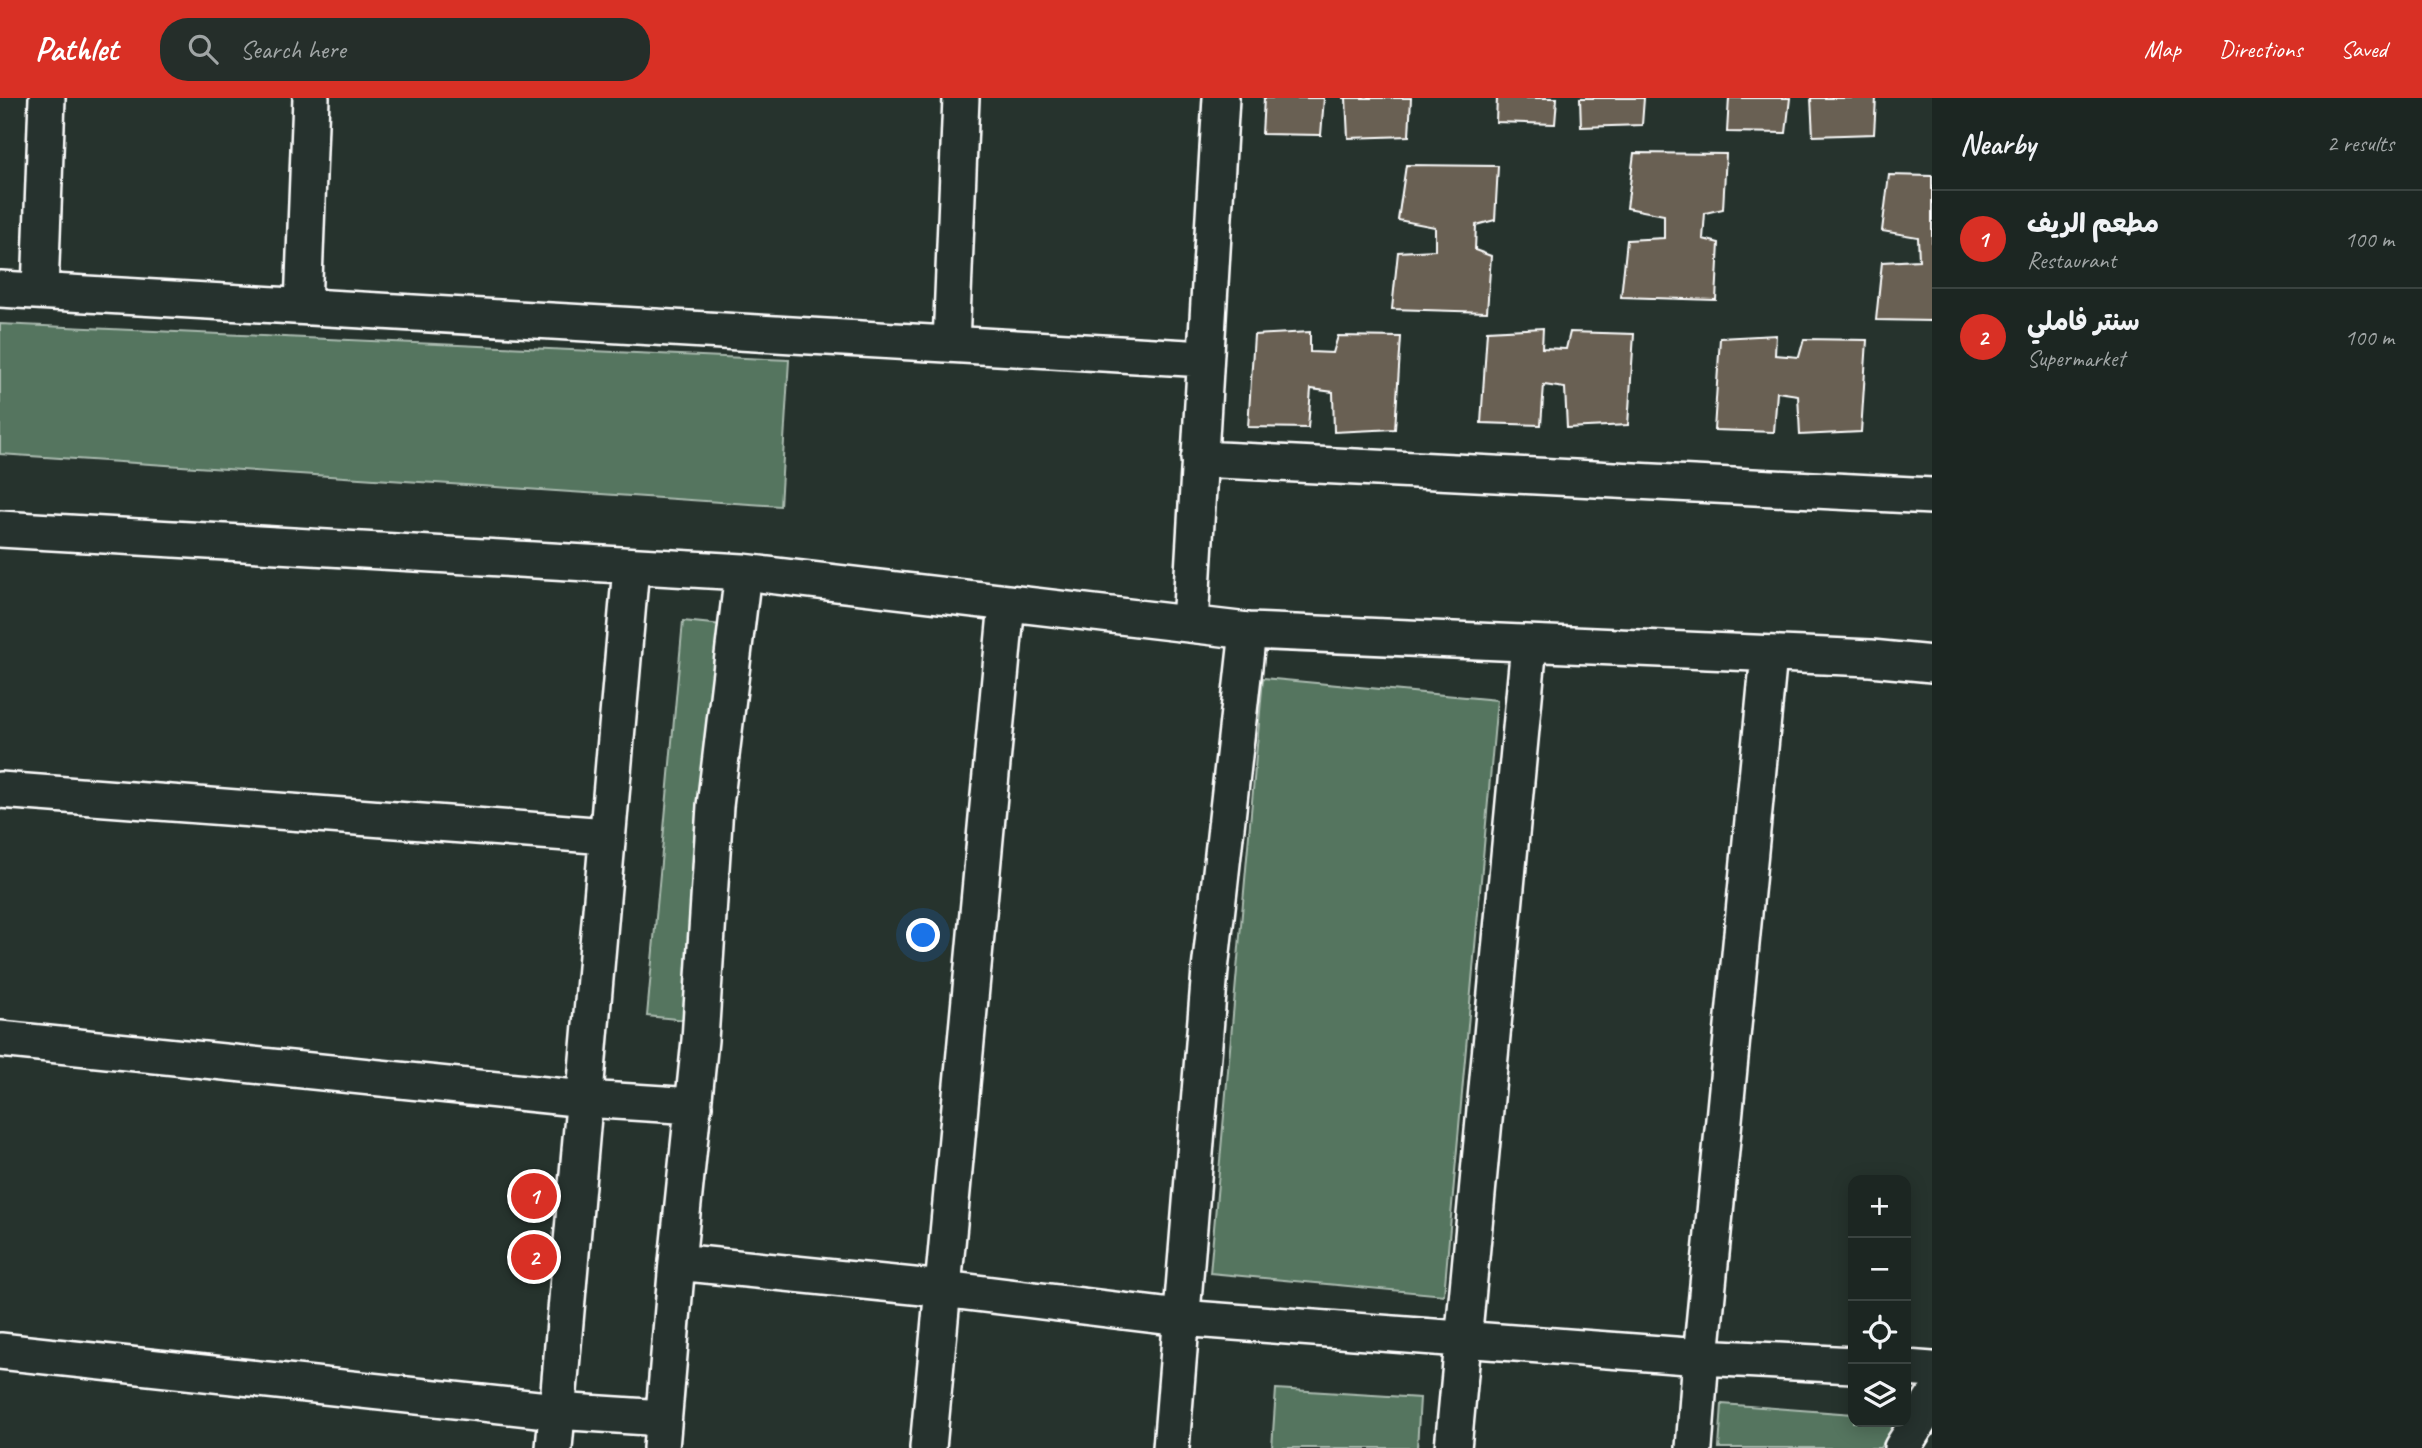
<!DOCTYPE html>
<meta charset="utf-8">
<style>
body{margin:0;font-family:Caveat,"Playpen Sans Arabic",sans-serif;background:#252e2a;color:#f1f3f6}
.controls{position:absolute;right:21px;bottom:21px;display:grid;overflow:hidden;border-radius:14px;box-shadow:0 4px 18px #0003}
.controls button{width:63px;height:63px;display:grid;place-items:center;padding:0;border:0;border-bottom:2px solid #3a4340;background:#1c2622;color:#f1f3f6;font:35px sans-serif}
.you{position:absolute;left:924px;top:838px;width:24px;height:24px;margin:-18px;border:5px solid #fff;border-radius:50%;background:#1a73e8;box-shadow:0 0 0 10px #1a73e833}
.badge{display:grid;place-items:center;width:46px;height:46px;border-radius:50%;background:#d93025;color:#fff;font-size:23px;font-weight:700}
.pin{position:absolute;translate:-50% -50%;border:4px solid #fff;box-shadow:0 2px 7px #0006}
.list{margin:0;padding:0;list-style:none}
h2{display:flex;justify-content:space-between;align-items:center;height:91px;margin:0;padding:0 28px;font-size:30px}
h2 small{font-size:23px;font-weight:400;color:#a0a5a5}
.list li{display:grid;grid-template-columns:46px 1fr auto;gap:21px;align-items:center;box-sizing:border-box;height:98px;padding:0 28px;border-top:2px solid #3a4340}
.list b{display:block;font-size:26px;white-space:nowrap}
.list p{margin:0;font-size:23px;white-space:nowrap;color:#a0a5a5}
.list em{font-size:23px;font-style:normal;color:#a0a5a5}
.icon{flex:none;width:38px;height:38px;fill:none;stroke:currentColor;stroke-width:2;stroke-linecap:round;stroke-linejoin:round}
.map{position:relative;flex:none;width:1932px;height:1350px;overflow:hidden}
header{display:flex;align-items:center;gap:42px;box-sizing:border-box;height:98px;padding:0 35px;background:#d93025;color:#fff}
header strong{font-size:33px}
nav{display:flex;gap:38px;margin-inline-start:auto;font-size:24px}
.search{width:490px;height:63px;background:#252e2a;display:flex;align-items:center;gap:18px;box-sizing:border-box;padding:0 24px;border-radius:28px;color:#a0a5a5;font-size:26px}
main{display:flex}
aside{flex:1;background:#1c2622}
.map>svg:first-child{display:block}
.green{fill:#54755f;stroke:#aabaaf;stroke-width:2}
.building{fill:#696152;stroke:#fff;stroke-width:2}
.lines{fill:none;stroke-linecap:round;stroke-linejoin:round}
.street-casing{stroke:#fff;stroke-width:40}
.street{stroke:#26332d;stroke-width:35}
</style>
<header>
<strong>Pathlet</strong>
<div class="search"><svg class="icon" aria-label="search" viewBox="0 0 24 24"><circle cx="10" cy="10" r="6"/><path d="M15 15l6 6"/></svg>Search here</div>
<nav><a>Map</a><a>Directions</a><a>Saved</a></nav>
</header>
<main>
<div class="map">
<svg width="1932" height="1350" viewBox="0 0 1932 1350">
<rect width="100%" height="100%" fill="#26332d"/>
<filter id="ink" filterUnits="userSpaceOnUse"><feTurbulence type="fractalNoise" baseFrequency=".0143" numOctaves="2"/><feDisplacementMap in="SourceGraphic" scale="14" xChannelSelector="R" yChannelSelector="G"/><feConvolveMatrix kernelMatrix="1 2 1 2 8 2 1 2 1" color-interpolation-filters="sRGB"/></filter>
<g filter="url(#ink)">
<!-- green -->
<path class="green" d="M0 226 789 262 780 408 0 356Z
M683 523 732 528 696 923 647 918Z
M1263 580 1497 602 1444 1197 1210 1175Z
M1276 1291 1420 1300 1417 1350H1272Z
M1722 1306 1853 1316V1324H1896L1880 1350H1719Z"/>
<!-- building -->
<path class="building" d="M1264 0H1324L1321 37 1262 36Z
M1342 0H1411L1409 38 1348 40 1346 0Z
M1497 0H1557L1555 26 1496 24Z
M1580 0H1644L1642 27 1581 29Z
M1729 0H1790L1786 35 1727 34Z
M1811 0H1876L1874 36 1813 38Z
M1634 55 1726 56 1723 111 1705 115 1703 141 1719 145 1716 202 1621 199 1627 142 1664 140V117L1627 110Z
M1406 67 1498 68 1495 122 1476 127 1475 152 1491 158 1487 214 1392 211 1398 154 1435 152V129L1398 122Z
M1889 77 1932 78V223L1876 222 1882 164 1919 162 1918 139 1882 133Z
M1543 230 1542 250 1566 251 1570 234 1634 236 1628 327 1567 330 1565 290 1544 287 1541 327 1481 325 1487 233Z
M1310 234V254L1333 255 1338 238 1401 239 1395 331 1334 334 1333 294 1311 291 1308 330 1248 329 1254 237Z
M1776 237 1775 257 1799 259 1804 241 1867 242 1861 334 1800 337 1798 297 1777 294 1774 334 1714 332 1720 240Z"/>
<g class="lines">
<!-- street casing -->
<g class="street-casing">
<path id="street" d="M0 191 1205 261
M40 193 47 0
M303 208 311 0
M951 246 961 0
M1199 361 1932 398
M0 431 743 474 1248 533 1871 560 1932 566
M1190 526 1221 0
M0 692 607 738
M0 941 585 1001 694 1008
M677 1164 943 1191 1180 1220 1701 1259 1853 1267
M0 1253 556 1313 663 1320
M1906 1270 1932 1272
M554 1350 631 469
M661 1350 677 1164 700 942 715 708 743 474
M928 1350 1007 505
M1171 1350 1210 872 1248 533
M1453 1350 1529 546
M1694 1350 1701 1259 1769 557
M1902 1350 1932 1302"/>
</g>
<!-- street -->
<use href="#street" class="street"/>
</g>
</g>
</svg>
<div class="controls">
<button>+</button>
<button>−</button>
<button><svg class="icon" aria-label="locate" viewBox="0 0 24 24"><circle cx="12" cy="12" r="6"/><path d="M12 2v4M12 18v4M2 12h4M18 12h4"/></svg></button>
<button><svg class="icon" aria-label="layers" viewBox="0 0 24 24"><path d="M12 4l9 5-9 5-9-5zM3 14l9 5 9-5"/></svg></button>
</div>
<div class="you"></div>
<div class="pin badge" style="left:534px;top:1098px">1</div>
<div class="pin badge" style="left:534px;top:1159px">2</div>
</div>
<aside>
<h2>Nearby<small>2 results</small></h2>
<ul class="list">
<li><span class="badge">1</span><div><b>مطعم الريف</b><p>Restaurant</p></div><em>100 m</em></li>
<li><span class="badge">2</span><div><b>سنتر فاملي</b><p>Supermarket</p></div><em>100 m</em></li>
</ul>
</aside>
</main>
